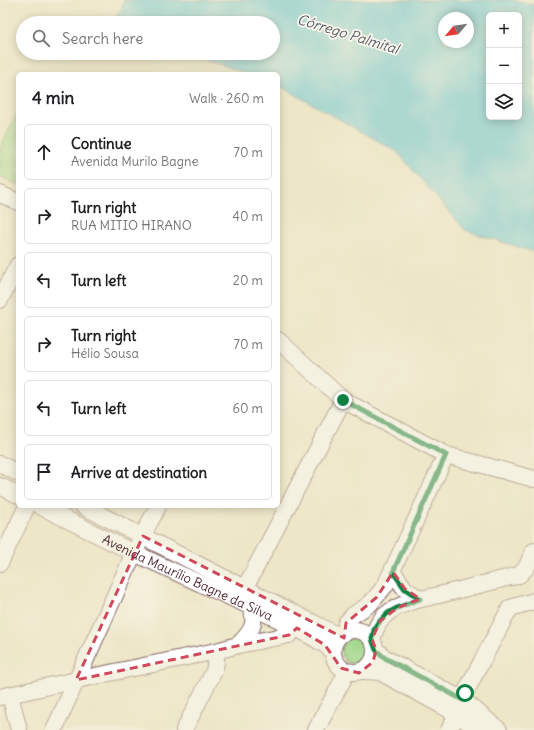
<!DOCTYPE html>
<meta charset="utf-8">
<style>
body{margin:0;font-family:Delius,sans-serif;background:#f2f2f2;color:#202124}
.controls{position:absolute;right:12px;top:12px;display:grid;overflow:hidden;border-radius:6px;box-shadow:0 2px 10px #0003}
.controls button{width:36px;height:36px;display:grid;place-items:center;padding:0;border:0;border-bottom:1px solid #e0e0e0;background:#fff;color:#202124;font:20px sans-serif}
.compass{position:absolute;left:438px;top:12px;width:36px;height:36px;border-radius:50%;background:#fff;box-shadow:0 2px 10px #0003;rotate:241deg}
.stop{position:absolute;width:12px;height:12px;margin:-9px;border:3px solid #0b8043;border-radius:50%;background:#fff}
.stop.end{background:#0b8043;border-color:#fff;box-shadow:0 1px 4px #0008}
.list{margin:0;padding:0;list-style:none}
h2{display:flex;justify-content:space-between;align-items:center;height:52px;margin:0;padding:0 16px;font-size:17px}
h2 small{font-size:13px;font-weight:400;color:#757577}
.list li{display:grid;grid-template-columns:26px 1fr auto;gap:12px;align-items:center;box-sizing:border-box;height:56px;margin:0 8px 8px;padding:0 8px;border:1px solid #e0e0e0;border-radius:6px}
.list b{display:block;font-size:15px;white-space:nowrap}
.list p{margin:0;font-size:13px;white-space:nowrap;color:#757577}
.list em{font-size:13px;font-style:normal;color:#757577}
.icon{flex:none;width:22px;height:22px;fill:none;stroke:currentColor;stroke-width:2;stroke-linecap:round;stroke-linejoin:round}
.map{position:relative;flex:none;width:534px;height:730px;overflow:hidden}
.search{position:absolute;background:#fff;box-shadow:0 2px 10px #0003;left:16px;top:16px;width:264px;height:44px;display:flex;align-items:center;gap:10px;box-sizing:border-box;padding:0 14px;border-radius:22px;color:#757577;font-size:15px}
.panel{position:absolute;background:#fff;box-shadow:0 2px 10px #0003;left:16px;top:72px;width:264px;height:436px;border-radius:6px}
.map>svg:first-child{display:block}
.green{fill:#9dd587;stroke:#747a59}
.water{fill:#5fc7dc;stroke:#547384;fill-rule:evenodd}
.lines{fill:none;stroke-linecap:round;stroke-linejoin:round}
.minor-casing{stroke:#836562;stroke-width:18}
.minor{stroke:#fff;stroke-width:16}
.route{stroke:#0b8043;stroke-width:5}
.marked{fill:none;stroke:#d1495b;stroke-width:3;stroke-dasharray:8 5;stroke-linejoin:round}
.labels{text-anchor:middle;stroke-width:3.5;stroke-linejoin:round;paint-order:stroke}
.street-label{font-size:13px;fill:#4a1f2b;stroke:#fbf7ec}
.water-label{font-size:14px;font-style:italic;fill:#515a69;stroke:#fbf7ec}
</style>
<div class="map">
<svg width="534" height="730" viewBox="0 0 534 730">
<rect width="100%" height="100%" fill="#fbf7ec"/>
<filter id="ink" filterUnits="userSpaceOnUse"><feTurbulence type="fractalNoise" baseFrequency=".025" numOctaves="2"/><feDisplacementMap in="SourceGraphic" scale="8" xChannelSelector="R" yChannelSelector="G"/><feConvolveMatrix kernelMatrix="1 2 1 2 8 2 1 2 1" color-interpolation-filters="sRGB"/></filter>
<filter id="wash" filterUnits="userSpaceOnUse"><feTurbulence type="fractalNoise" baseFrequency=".012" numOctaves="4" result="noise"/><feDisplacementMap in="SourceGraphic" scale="16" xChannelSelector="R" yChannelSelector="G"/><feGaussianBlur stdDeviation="0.9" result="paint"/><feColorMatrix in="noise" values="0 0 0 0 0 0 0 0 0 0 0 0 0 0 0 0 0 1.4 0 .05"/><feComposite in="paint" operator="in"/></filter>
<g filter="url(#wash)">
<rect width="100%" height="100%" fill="#ede6c7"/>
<!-- green -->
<path class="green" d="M18 111V185L0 176V148Z
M341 651a13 13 0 1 1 26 0a13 13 0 1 1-26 0Z"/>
<!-- water -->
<path class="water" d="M124 0H513L534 5V252L465 230 396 151 278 85V74H248L187 53H273V23H113L123 5ZM489 15H519V117H489ZM444 18H468V42H444Z"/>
</g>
<g filter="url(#ink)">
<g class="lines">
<!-- minor casing -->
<g class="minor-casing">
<g id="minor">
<path d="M0 194 18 202"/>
<path d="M0 300 18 265"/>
<path d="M278 340 343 400 446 455 534 479"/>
<path d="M0 464 18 473"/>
<path d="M0 486 18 495"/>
<path id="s1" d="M40 506 134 553 297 628 325 645 333 652"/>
<path d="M83 506 339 636"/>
<path d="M0 563 27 506"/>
<path d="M393 572 405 589 420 599"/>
<path d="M245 588 343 400"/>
<circle cx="354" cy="651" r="21"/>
<path d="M345 632 346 623 353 615 370 604 385 586 446 455"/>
<path d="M372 639C375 629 379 619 388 613 401 602 427 598 443 594 468 588 494 581 519 575L526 568 534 551"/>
<path d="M238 645C251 632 258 624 250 605"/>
<path d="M376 650 385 658 463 700 499 730"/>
<path d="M365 671 380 672 457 714 478 730"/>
<path d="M10 695 19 730"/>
<path d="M0 697 76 680 216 651 238 645 289 635 297 628"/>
<path d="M463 700 465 693 510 608 534 601"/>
<path d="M54 730 134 553 158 506"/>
<path d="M184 730 214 671 216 662V651"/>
<path d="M316 730 347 672"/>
<path d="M449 730 457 714"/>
</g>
</g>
<!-- minor -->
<use href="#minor" class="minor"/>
</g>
</g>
<g class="lines" filter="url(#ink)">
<!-- route -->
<path class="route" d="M343 400 446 455 393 572 405 589 420 599 397 608 388 613 380 621 374 630 372 639 376 650 385 658 463 700 465 693"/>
</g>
<!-- marked area -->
<path d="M0 0H534V730H0ZM143 536 344 638 346 623 377 597 393 572 405 589 420 599 397 608 380 621 372 639 376 650 373 662 359 673 341 668 325 645 297 628 289 635 76 680Z" fill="#ede6c7" fill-opacity=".55" fill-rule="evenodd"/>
<path class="marked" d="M143 536 344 638 346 623 377 597 393 572 405 589 420 599 397 608 380 621 372 639 376 650 373 662 359 673 341 668 325 645 297 628 289 635 76 680Z"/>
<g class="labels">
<!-- street labels -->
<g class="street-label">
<text dy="5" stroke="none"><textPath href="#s1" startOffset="164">Avenida Maurílio Bagne da Silva</textPath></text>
</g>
<!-- water labels -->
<g class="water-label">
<text transform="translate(348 34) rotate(17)" y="5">Córrego Palmital</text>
</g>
</g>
</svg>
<div class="controls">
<button>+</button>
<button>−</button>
<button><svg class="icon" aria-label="layers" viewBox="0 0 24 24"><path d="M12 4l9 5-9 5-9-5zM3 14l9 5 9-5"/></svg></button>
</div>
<svg class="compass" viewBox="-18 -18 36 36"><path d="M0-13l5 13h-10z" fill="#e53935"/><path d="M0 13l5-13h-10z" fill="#757577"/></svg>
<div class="stop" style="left:465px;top:693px"></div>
<div class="stop end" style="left:343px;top:400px"></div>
<div class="search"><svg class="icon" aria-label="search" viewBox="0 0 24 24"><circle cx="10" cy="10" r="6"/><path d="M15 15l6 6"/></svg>Search here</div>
<section class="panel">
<h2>4 min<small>Walk · 260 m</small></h2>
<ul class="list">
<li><svg class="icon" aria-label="ahead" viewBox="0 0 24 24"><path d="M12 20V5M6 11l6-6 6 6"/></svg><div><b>Continue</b><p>Avenida Murilo Bagne</p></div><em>70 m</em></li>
<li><svg class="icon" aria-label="right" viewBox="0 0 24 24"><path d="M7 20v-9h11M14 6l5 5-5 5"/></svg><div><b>Turn right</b><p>RUA MITIO HIRANO</p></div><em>40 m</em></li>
<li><svg class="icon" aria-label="left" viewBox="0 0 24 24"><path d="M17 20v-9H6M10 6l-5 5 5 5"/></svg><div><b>Turn left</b></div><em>20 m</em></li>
<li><svg class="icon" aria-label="right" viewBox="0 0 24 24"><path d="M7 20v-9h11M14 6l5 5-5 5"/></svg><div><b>Turn right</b><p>Hélio Sousa</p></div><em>70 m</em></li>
<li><svg class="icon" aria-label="left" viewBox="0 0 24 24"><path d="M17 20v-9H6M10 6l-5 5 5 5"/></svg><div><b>Turn left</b></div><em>60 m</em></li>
<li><svg class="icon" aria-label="arrive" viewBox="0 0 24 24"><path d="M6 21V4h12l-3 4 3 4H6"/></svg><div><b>Arrive at destination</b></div></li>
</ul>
</section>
</div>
